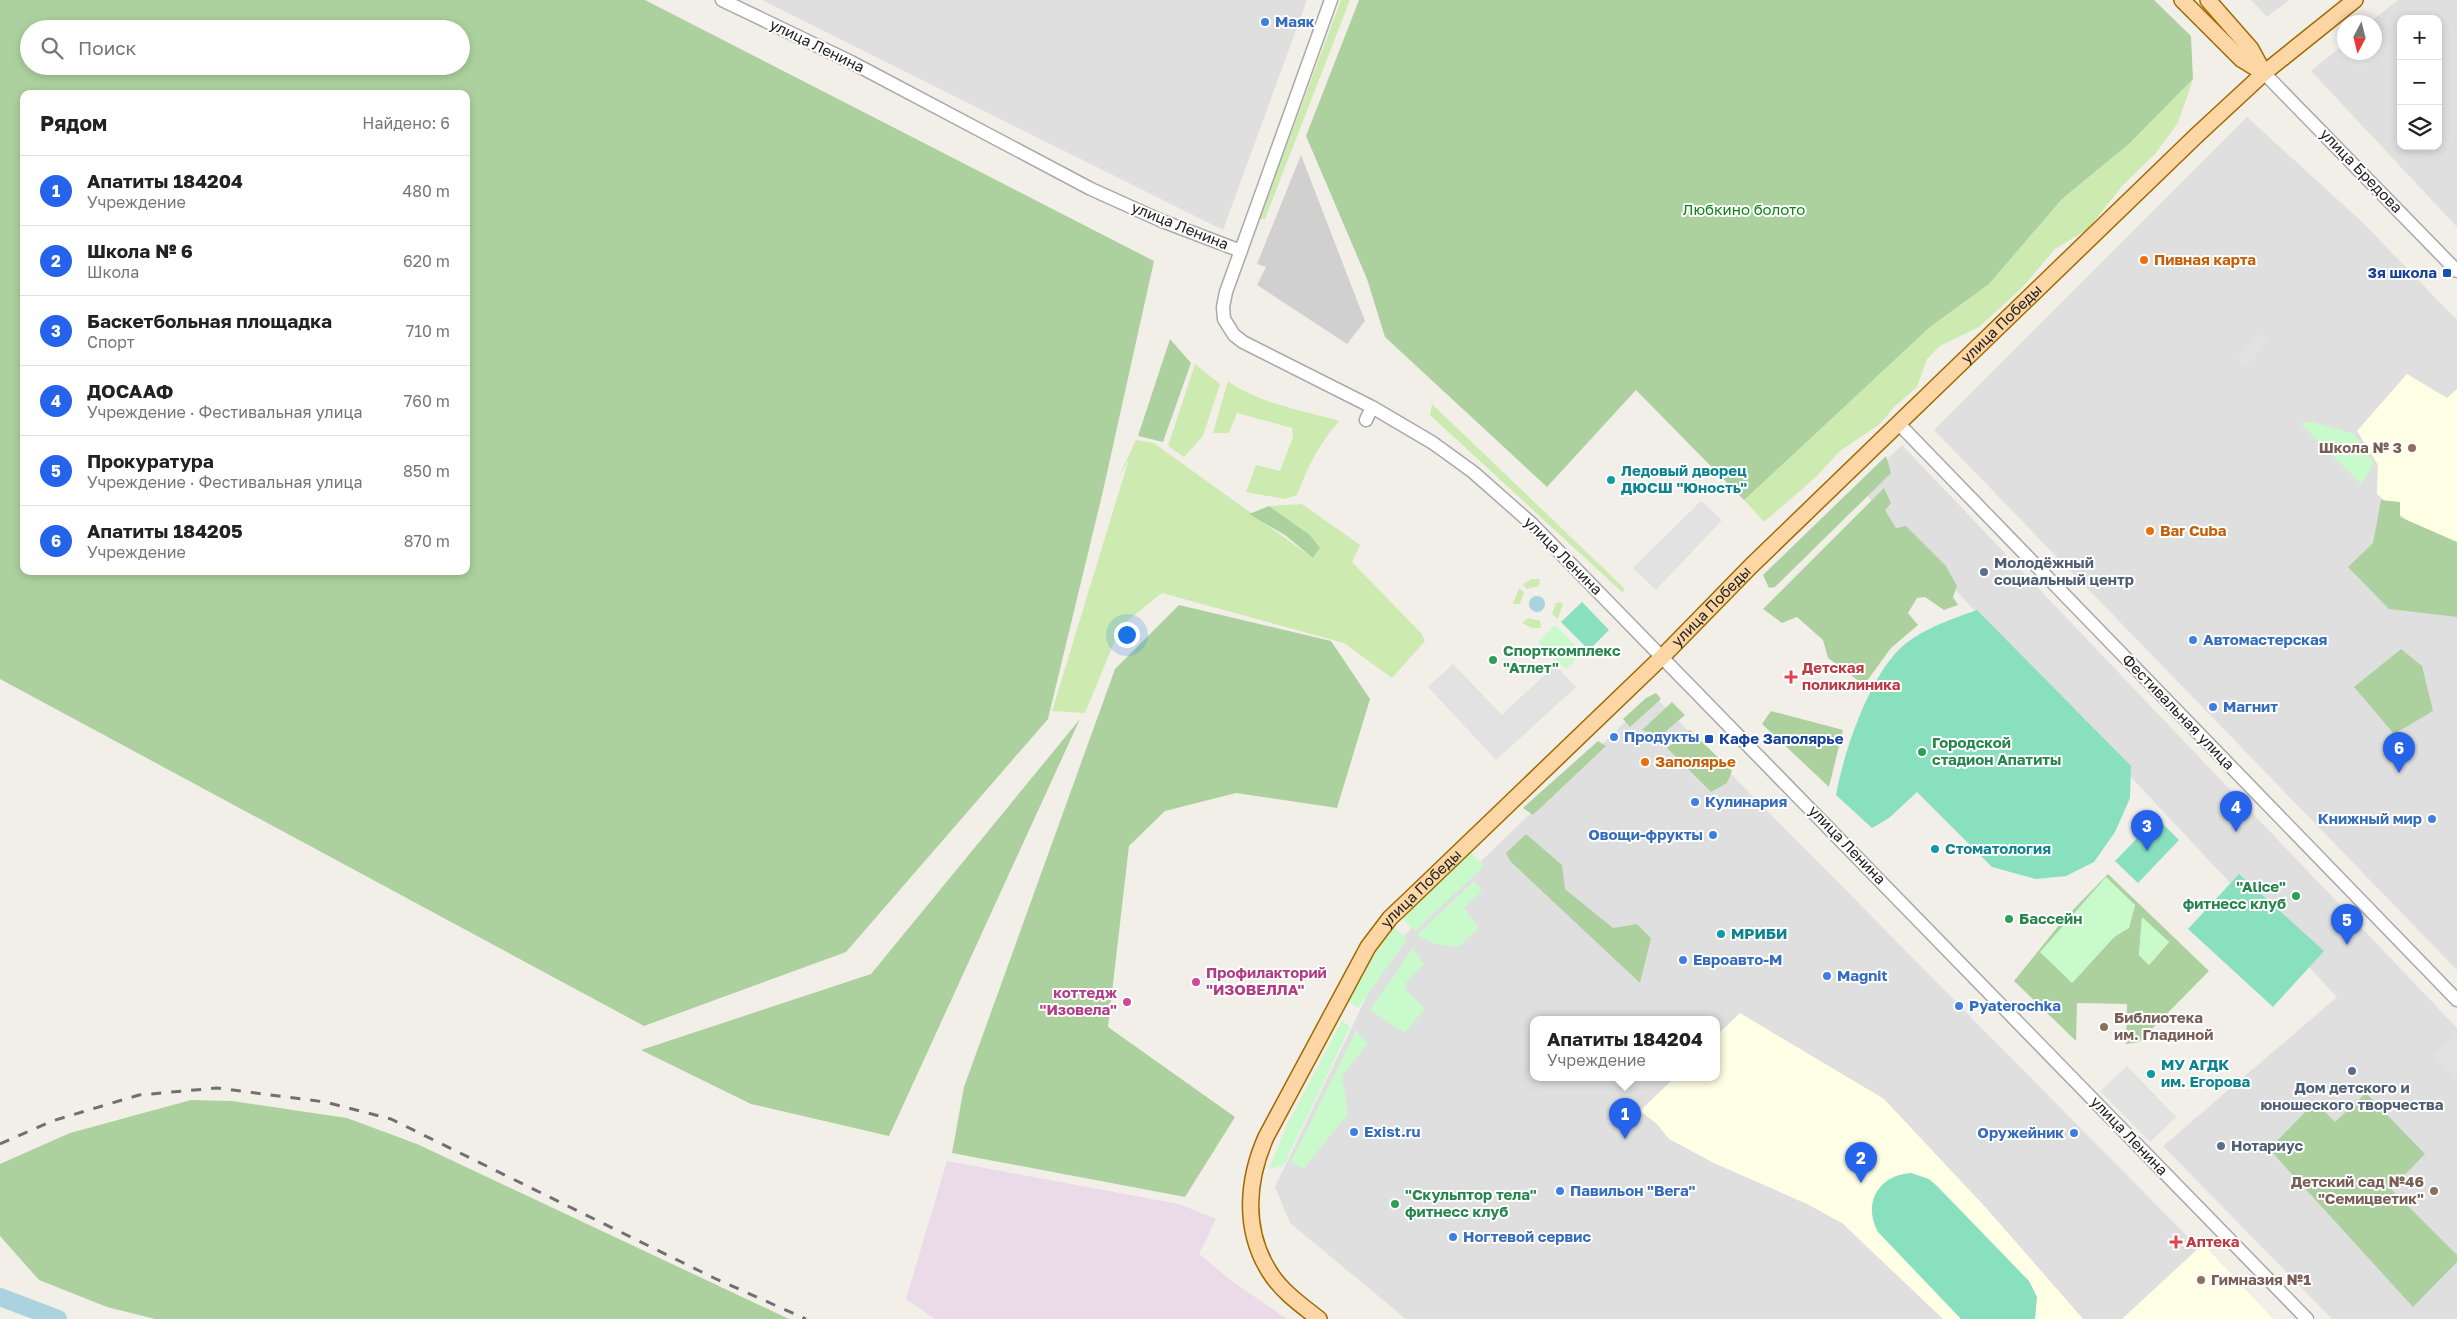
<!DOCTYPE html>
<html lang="ru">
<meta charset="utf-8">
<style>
body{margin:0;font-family:"Golos Text",sans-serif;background:#f2f2f2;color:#222}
.controls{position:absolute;right:15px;top:15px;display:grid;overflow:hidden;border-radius:10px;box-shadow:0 2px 8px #0003}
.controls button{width:45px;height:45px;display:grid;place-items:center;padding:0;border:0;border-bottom:1px solid #e0e0e0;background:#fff;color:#222;font:25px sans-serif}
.compass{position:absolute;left:2337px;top:15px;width:45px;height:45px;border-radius:50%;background:#fff;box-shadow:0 2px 8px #0003;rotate:187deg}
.you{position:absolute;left:1126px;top:634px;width:18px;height:18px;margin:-12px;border:4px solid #fff;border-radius:50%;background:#1a73e8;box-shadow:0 0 0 8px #1a73e833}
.badge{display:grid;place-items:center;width:32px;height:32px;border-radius:50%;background:#2563eb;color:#fff;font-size:16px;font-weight:700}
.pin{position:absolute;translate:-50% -41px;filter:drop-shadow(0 1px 2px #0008)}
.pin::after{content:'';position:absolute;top:26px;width:18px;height:15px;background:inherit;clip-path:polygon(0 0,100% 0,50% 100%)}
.popup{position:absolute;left:1530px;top:1016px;width:190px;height:65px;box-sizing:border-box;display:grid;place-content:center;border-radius:10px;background:#fff;filter:drop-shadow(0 1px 4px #0005);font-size:16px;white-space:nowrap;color:#767676}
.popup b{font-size:19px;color:#222}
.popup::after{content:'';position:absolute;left:50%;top:100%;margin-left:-10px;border:10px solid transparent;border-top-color:#fff}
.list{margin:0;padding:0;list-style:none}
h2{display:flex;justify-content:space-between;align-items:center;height:65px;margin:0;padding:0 20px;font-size:21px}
h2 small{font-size:16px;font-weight:400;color:#767676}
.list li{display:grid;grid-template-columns:32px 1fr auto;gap:15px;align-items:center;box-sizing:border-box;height:70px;padding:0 20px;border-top:1px solid #e0e0e0}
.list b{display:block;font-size:19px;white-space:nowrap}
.list p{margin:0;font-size:16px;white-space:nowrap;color:#767676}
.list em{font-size:16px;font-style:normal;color:#767676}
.icon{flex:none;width:28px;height:28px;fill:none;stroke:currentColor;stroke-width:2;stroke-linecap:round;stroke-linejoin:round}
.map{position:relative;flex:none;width:2457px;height:1319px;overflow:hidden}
.search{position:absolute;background:#fff;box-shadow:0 2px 8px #0003;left:20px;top:20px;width:450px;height:55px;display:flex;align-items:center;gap:12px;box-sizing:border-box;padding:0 18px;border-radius:28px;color:#767676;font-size:19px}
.panel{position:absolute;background:#fff;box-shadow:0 2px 8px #0003;left:20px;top:90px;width:450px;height:485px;border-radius:10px}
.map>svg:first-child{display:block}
.residential{fill:#e0dfdf;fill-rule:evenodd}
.industrial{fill:#ebdbe8}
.education{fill:#ffffe5}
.religious{fill:#d0d0d0}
.grass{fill:#cdebb0}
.forest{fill:#add19e;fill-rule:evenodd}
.park{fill:#c8facc}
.pitch{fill:#88e0be}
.parking{fill:#e2e2e2}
.water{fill:#aad3df}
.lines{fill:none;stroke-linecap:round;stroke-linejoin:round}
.river{stroke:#aad3df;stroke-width:18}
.minor-casing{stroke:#a9a9a9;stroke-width:15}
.major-casing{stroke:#a06b00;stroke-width:18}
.minor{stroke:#fff;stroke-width:12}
.major{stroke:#fcd6a4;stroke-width:15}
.rail{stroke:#707070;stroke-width:3;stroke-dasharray:10 10;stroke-linecap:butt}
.shop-dot{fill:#3f7fe0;stroke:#fff;stroke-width:2}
.food-dot{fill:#e8710a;stroke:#fff;stroke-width:2}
.transit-dot{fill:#1a4fb4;stroke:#fff;stroke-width:2}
.education-dot{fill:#8d6e63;stroke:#fff;stroke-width:2}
.culture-dot{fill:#0f9aa8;stroke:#fff;stroke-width:2}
.service-dot{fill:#5c6f8a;stroke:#fff;stroke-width:2}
.leisure-dot{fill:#2e9e5b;stroke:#fff;stroke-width:2}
.health-dot{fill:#e0444e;stroke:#fff;stroke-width:2}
.hotel-dot{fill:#d1479c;stroke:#fff;stroke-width:2}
.labels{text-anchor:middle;stroke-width:4;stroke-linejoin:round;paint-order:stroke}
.shop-label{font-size:15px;font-weight:bold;fill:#366cbe;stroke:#fff;text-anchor:start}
.street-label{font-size:15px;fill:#222;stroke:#fff}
.park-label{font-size:15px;fill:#0c8416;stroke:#fff}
.food-label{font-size:15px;font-weight:bold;fill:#c56008;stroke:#fff;text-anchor:start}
.transit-label{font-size:15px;font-weight:bold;fill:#164399;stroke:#fff;text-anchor:end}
.education-label{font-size:15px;font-weight:bold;fill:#785e54;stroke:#fff;text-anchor:end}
.culture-label{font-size:15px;font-weight:bold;fill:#0d838f;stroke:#fff;text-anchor:start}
.service-label{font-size:15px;font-weight:bold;fill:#4e5e75;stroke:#fff;text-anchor:start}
.leisure-label{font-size:15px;font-weight:bold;fill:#27864d;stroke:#fff;text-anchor:start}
.health-label{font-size:15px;font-weight:bold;fill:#be3a42;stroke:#fff;text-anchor:start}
.hotel-label{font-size:15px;font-weight:bold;fill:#b23c85;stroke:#fff;text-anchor:start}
</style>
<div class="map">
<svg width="2457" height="1319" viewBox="0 0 2457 1319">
<rect width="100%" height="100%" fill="#f2efe9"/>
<!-- residential -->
<path class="residential" d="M762 0H1307L1223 230Z
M2251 0H2289L2267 17Z
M2398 0H2457V227L2311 71 2344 44V52H2374V22H2370ZM2401 19H2438V146H2401Z
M2247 117 2362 222 2457 320V970L1934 430Z
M1902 445 2457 1028V1319H2332L2163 1146 2337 997 1858 486Z
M1653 695 2269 1319H1406L1290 1223 1275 1187 1389 950ZM1534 1020H1716V1078H1534Z"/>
<!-- industrial -->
<path class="industrial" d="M947 1161 1179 1204 1216 1219 1199 1254 1229 1279 1287 1319H935L906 1299Z"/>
<!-- education -->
<path class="education" d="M2407 374 2447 398 2457 389V551L2426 538 2377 494 2378 465 2357 431Z
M1740 1013 1884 1099 1987 1209 2083 1319H1943L1842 1223 1807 1204 1714 1163 1669 1139 1657 1124 1640 1111 1674 1078H1716V1036Z
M2203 1244 2273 1319H2122Z"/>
<!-- religious -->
<path class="religious" d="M1301 155 1365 321 1347 344 1257 285 1266 267 1257 264Z"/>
<!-- grass -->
<path class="grass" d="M1341 0H1350L1265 219H1259Z
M2193 79 2178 123 2155 154 2123 185 2088 229 2055 249 2022 288 1979 327 1940 346 1927 359 1917 387 1894 407 1881 423 1839 452 1816 477 1764 522 1744 500 1753 490 1930 327 1989 284 2062 199 2130 143Z
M1195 364 1220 384 1203 436 1184 457 1168 446Z
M1228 381C1260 404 1302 410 1339 421 1319 444 1308 466 1297 495L1285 499 1246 492 1256 465 1280 471 1293 437 1292 428 1237 413 1229 433H1213Z
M1432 404 1624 588 1623 593 1430 415Z
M1136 440 1154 443 1313 558 1320 548 1310 535 1269 506 1302 504 1360 545 1352 562 1421 633 1425 641 1392 678 1344 643 1162 593 1121 626 1085 713 1052 711 1129 459 1117 481Z
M1532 579H1540L1539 586 1527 589 1523 584Z
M1519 588 1524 592 1520 604H1513Z
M1556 603H1563L1558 619 1552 614Z
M1528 618 1540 621 1541 628H1532L1522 623Z"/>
<!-- forest -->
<path class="forest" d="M0 0H645L1154 261 1103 491 1048 719 846 952 644 1026 0 679ZM29 29H461V66H29ZM24 94H466V571H24Z
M1359 0H2154L2191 36 2193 79 2130 143 2062 199 1989 284 1930 327 1744 500 1636 390 1547 487 1385 337 1367 279 1306 136Z
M1170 339 1191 363 1163 442 1138 436Z
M1886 456 1891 473 1775 587 1769 588 1763 575Z
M1884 488 1891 503 1885 510 1896 528 1906 526 1946 566 1957 586 1953 597 1958 605 1944 610 1925 597 1917 598 1908 613 1918 625 1891 648 1864 685 1828 658 1823 640 1797 617 1782 623 1763 609Z
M2381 500 2400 502V517L2457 542V617L2389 609 2348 567 2373 543Z
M1269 506 1310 535 1320 548 1313 558 1285 535 1249 514Z
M1179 605 1331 641 1370 699 1337 808 1236 793 1165 811 1129 846 1108 1027 1235 1117 1185 1197 952 1153 964 1087 1115 669Z
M2401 649 2422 666 2433 711 2394 734 2354 687Z
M1656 693 1661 699 1630 727 1623 719 1646 698Z
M1672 702 1685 715 1659 737 1642 730Z
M1771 711 1843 730 1829 787 1762 724Z
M1080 719 889 1136 751 1104 641 1050 871 974Z
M1690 730 1732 771 1727 783 1711 792 1667 748Z
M1598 741 1606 746 1533 815 1523 808Z
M1526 834 1562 865 1565 889 1613 928 1637 924 1651 938 1640 983 1510 861 1506 853Z
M2108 874 2209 971 2139 1042 2126 1044 2127 1004 2077 1003 2076 1041 2014 981 2064 919ZM2135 905 2129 927 2114 937 2072 983ZM2142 918 2169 942 2149 965 2139 955Z
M2366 1093 2425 1154 2391 1189 2457 1255V1262L2413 1307 2269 1149 2315 1102 2335 1122Z
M191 1100 232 1101 347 1118 417 1144 789 1319H155L107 1307 39 1280 0 1236V1164L70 1133Z"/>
<!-- park -->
<path class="park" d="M2313 422 2354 434 2374 463 2361 484 2300 423Z
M1555 625 1583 653 1566 669 1538 642Z
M1468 849 1484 866 1415 931 1400 916Z
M2106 877 2135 905 2129 928 2114 937 2072 983 2040 952Z
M1474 881 1482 891 1464 908 1479 928 1458 947 1435 944 1417 935Z
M2142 917 2169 942 2149 965 2139 955Z
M1393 926 1407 939 1358 1008 1345 998Z
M1413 948 1424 964 1405 984 1407 991 1425 1008 1405 1033 1370 1010Z
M1342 1020 1350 1027 1284 1165 1269 1169 1288 1123Z
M1356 1031 1368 1043 1342 1076 1348 1114 1303 1169 1291 1162Z"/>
<!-- pitch -->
<path class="pitch" d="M1582 602 1609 630 1589 650 1561 622Z
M1977 610 2131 766 2130 798 2115 832 2094 862 2066 876 2036 879 1992 867 1917 792 1889 818 1872 828 1836 795C1844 751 1870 673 1905 644 1927 627 1952 619 1977 610Z
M2157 818 2179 840 2138 883 2115 861Z
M2239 874 2324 951 2273 1007 2188 929Z
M1911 1173 1929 1179 1937 1186 2029 1281 2037 1297 2035 1319H1961L1878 1232C1862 1203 1879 1175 1911 1173Z"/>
<!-- parking -->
<path class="parking" d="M2258 333 2270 341 2244 368 2237 359Z
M1701 501 1722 520 1656 590 1633 568Z
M1453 664 1502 715 1555 665 1576 687 1496 760 1428 687Z
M2457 1034V1078L2434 1055Z
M2127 1066 2176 1117 2150 1142 2100 1091Z"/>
<!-- water -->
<path class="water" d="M1529 604a8 8 0 1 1 16 0a8 8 0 1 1-16 0Z"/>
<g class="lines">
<!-- river -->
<path class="river" d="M0 1297 58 1319"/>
<!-- minor casing -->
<g class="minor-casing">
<path id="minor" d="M722 0 851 62 1091 189 1162 221 1241 251
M1331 0 1226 292 1223 307 1224 319 1234 335 1243 342 1372 407 1433 443 1473 472 1532 524 2307 1319
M2264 73 2457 271
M1366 420 1372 407
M1899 424 2457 1000"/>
</g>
<!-- major casing -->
<g class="major-casing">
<g id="major">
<path d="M2182 0 2241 59 2264 73"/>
<path d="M2208 0 2251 49 2264 73"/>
<path id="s1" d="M1319 1319C1301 1305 1281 1291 1269 1271 1243 1229 1247 1180 1266 1137L1368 947 1390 918 1409 900 1663 656 1751 566 2197 135 2264 73 2355 0"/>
</g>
</g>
<!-- minor -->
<use href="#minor" class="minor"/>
<!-- major -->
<use href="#major" class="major"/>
<!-- rail -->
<path class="rail" d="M0 1144 52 1121 139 1095 217 1088 325 1102 391 1119 714 1278 806 1319"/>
</g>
<!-- markers -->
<g class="shop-dot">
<circle cx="1265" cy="22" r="5"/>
<circle cx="2193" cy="640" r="5"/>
<circle cx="2213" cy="707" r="5"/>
<circle cx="1614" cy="737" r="5"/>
<circle cx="1695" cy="802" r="5"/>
<circle cx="2432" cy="819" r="5"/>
<circle cx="1713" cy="835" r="5"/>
<circle cx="1683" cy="960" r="5"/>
<circle cx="1827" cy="976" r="5"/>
<circle cx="1959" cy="1006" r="5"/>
<circle cx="1354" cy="1132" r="5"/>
<circle cx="2074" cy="1133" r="5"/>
<circle cx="1560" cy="1191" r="5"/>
<circle cx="1453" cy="1237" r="5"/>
</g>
<g class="food-dot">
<circle cx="2144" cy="260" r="5"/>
<circle cx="2150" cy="531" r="5"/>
<circle cx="1645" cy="762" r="5"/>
</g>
<g class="transit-dot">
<rect x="2442" y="268" width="10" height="10" rx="2.5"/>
<rect x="1704" y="734" width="10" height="10" rx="2.5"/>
</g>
<g class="education-dot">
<circle cx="2412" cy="448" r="5"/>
<circle cx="2104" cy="1027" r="5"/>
<circle cx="2434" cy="1191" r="5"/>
<circle cx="2201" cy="1280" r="5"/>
</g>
<g class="culture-dot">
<circle cx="1611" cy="480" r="5"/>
<circle cx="1935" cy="849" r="5"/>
<circle cx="1721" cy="934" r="5"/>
<circle cx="2151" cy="1074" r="5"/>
</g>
<g class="service-dot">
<circle cx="1984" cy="572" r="5"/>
<circle cx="2352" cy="1071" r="5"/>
<circle cx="2221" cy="1146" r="5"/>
</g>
<g class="leisure-dot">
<circle cx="1493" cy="660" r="5"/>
<circle cx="1922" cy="752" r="5"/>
<circle cx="2296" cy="896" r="5"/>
<circle cx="2009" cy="919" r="5"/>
<circle cx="1395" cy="1204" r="5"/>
</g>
<g class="health-dot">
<path d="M1788.5 669.5h5v5h5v5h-5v5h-5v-5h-5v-5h5z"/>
<path d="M2173.5 1234.5h5v5h5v5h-5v5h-5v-5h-5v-5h5z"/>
</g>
<g class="hotel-dot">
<circle cx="1196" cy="982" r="5"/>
<circle cx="1127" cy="1002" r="5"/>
</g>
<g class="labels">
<!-- shop labels -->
<g class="shop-label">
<text x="1275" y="27">Маяк</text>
<text x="2203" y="645">Автомастерская</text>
<text x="2223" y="712">Магнит</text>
<text x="1624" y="742">Продукты</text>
<text x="1705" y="807">Кулинария</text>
<text x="2422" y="824" text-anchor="end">Книжный мир</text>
<text x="1703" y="840" text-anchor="end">Овощи-фрукты</text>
<text x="1693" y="965">Евроавто-М</text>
<text x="1837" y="981">Magnit</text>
<text x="1969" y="1011">Pyaterochka</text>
<text x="1364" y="1137">Exist.ru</text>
<text x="2064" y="1138" text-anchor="end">Оружейник</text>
<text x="1570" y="1196">Павильон "Вега"</text>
<text x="1463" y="1242">Ногтевой сервис</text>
</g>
<!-- street labels -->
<g class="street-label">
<text transform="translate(817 46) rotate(26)" y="5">улица Ленина</text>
<text transform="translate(2361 171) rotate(46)" y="5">улица Бредова</text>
<text transform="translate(1180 226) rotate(22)" y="5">улица Ленина</text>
<text dy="5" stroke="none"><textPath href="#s1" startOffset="1314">улица Победы</textPath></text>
<text transform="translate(1563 556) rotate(45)" y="5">улица Ленина</text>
<text dy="5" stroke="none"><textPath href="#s1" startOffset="909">улица Победы</textPath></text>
<text transform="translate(2178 712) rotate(46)" y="5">Фестивальная улица</text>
<text transform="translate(1847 845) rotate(46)" y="5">улица Ленина</text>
<text dy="5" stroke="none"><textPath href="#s1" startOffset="504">улица Победы</textPath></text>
<text transform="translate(2129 1136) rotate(46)" y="5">улица Ленина</text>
</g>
<!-- park labels -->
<g class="park-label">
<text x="1744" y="215">Любкино болото</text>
</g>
<!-- food labels -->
<g class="food-label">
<text x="2154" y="265">Пивная карта</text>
<text x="2160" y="536">Bar Cuba</text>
<text x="1655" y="767">Заполярье</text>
</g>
<!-- transit labels -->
<g class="transit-label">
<text x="2437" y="278">3я школа</text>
<text x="1719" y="744" text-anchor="start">Кафе Заполярье</text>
</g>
<!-- education labels -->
<g class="education-label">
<text x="2402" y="453">Школа № 3</text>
<text x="2114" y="1023" text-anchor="start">Библиотека<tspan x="2114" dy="17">им. Гладиной</tspan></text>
<text x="2424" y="1187">Детский сад №46<tspan x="2424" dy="17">"Семицветик"</tspan></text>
<text x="2211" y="1285" text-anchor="start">Гимназия №1</text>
</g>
<!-- culture labels -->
<g class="culture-label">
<text x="1621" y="476">Ледовый дворец<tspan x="1621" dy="17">ДЮСШ "Юность"</tspan></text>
<text x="1945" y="854">Стоматология</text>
<text x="1731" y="939">МРИБИ</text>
<text x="2161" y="1070">МУ АГДК<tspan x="2161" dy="17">им. Егорова</tspan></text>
</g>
<!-- service labels -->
<g class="service-label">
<text x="1994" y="568">Молодёжный<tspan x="1994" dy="17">социальный центр</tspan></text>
<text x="2352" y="1093" text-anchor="middle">Дом детского и<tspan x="2352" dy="17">юношеского творчества</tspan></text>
<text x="2231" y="1151">Нотариус</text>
</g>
<!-- leisure labels -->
<g class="leisure-label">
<text x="1503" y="656">Спорткомплекс<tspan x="1503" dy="17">"Атлет"</tspan></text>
<text x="1932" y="748">Городской<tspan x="1932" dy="17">стадион Апатиты</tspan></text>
<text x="2286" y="892" text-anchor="end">"Alice"<tspan x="2286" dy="17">фитнесс клуб</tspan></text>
<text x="2019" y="924">Бассейн</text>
<text x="1405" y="1200">"Скульптор тела"<tspan x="1405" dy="17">фитнесс клуб</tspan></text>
</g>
<!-- health labels -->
<g class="health-label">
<text x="1802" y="673">Детская<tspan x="1802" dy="17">поликлиника</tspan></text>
<text x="2186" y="1247">Аптека</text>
</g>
<!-- hotel labels -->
<g class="hotel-label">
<text x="1206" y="978">Профилакторий<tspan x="1206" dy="17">"ИЗОВЕЛЛА"</tspan></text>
<text x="1117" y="998" text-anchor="end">коттедж<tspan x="1117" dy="17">"Изовела"</tspan></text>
</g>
</g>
</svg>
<div class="controls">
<button>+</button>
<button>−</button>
<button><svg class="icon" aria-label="layers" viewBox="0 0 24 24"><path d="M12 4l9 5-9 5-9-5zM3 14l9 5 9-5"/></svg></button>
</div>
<svg class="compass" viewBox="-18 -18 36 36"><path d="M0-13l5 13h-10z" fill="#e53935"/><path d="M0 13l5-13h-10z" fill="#767676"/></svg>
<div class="you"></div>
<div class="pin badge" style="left:1625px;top:1139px">1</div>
<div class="popup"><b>Апатиты 184204</b>Учреждение</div>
<div class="pin badge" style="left:1861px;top:1183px">2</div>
<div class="pin badge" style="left:2147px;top:851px">3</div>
<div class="pin badge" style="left:2236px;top:832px">4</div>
<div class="pin badge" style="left:2347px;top:945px">5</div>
<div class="pin badge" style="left:2399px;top:773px">6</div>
<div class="search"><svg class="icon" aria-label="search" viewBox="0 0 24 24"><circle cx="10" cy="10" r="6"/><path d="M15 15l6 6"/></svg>Поиск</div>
<section class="panel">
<h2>Рядом<small>Найдено: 6</small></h2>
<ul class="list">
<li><span class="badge">1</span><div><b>Апатиты 184204</b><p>Учреждение</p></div><em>480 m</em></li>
<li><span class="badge">2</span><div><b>Школа № 6</b><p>Школа</p></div><em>620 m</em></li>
<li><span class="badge">3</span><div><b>Баскетбольная площадка</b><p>Спорт</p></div><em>710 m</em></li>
<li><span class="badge">4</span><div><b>ДОСААФ</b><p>Учреждение · Фестивальная улица</p></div><em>760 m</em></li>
<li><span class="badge">5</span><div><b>Прокуратура</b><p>Учреждение · Фестивальная улица</p></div><em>850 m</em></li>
<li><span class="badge">6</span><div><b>Апатиты 184205</b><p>Учреждение</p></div><em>870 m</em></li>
</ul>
</section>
</div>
